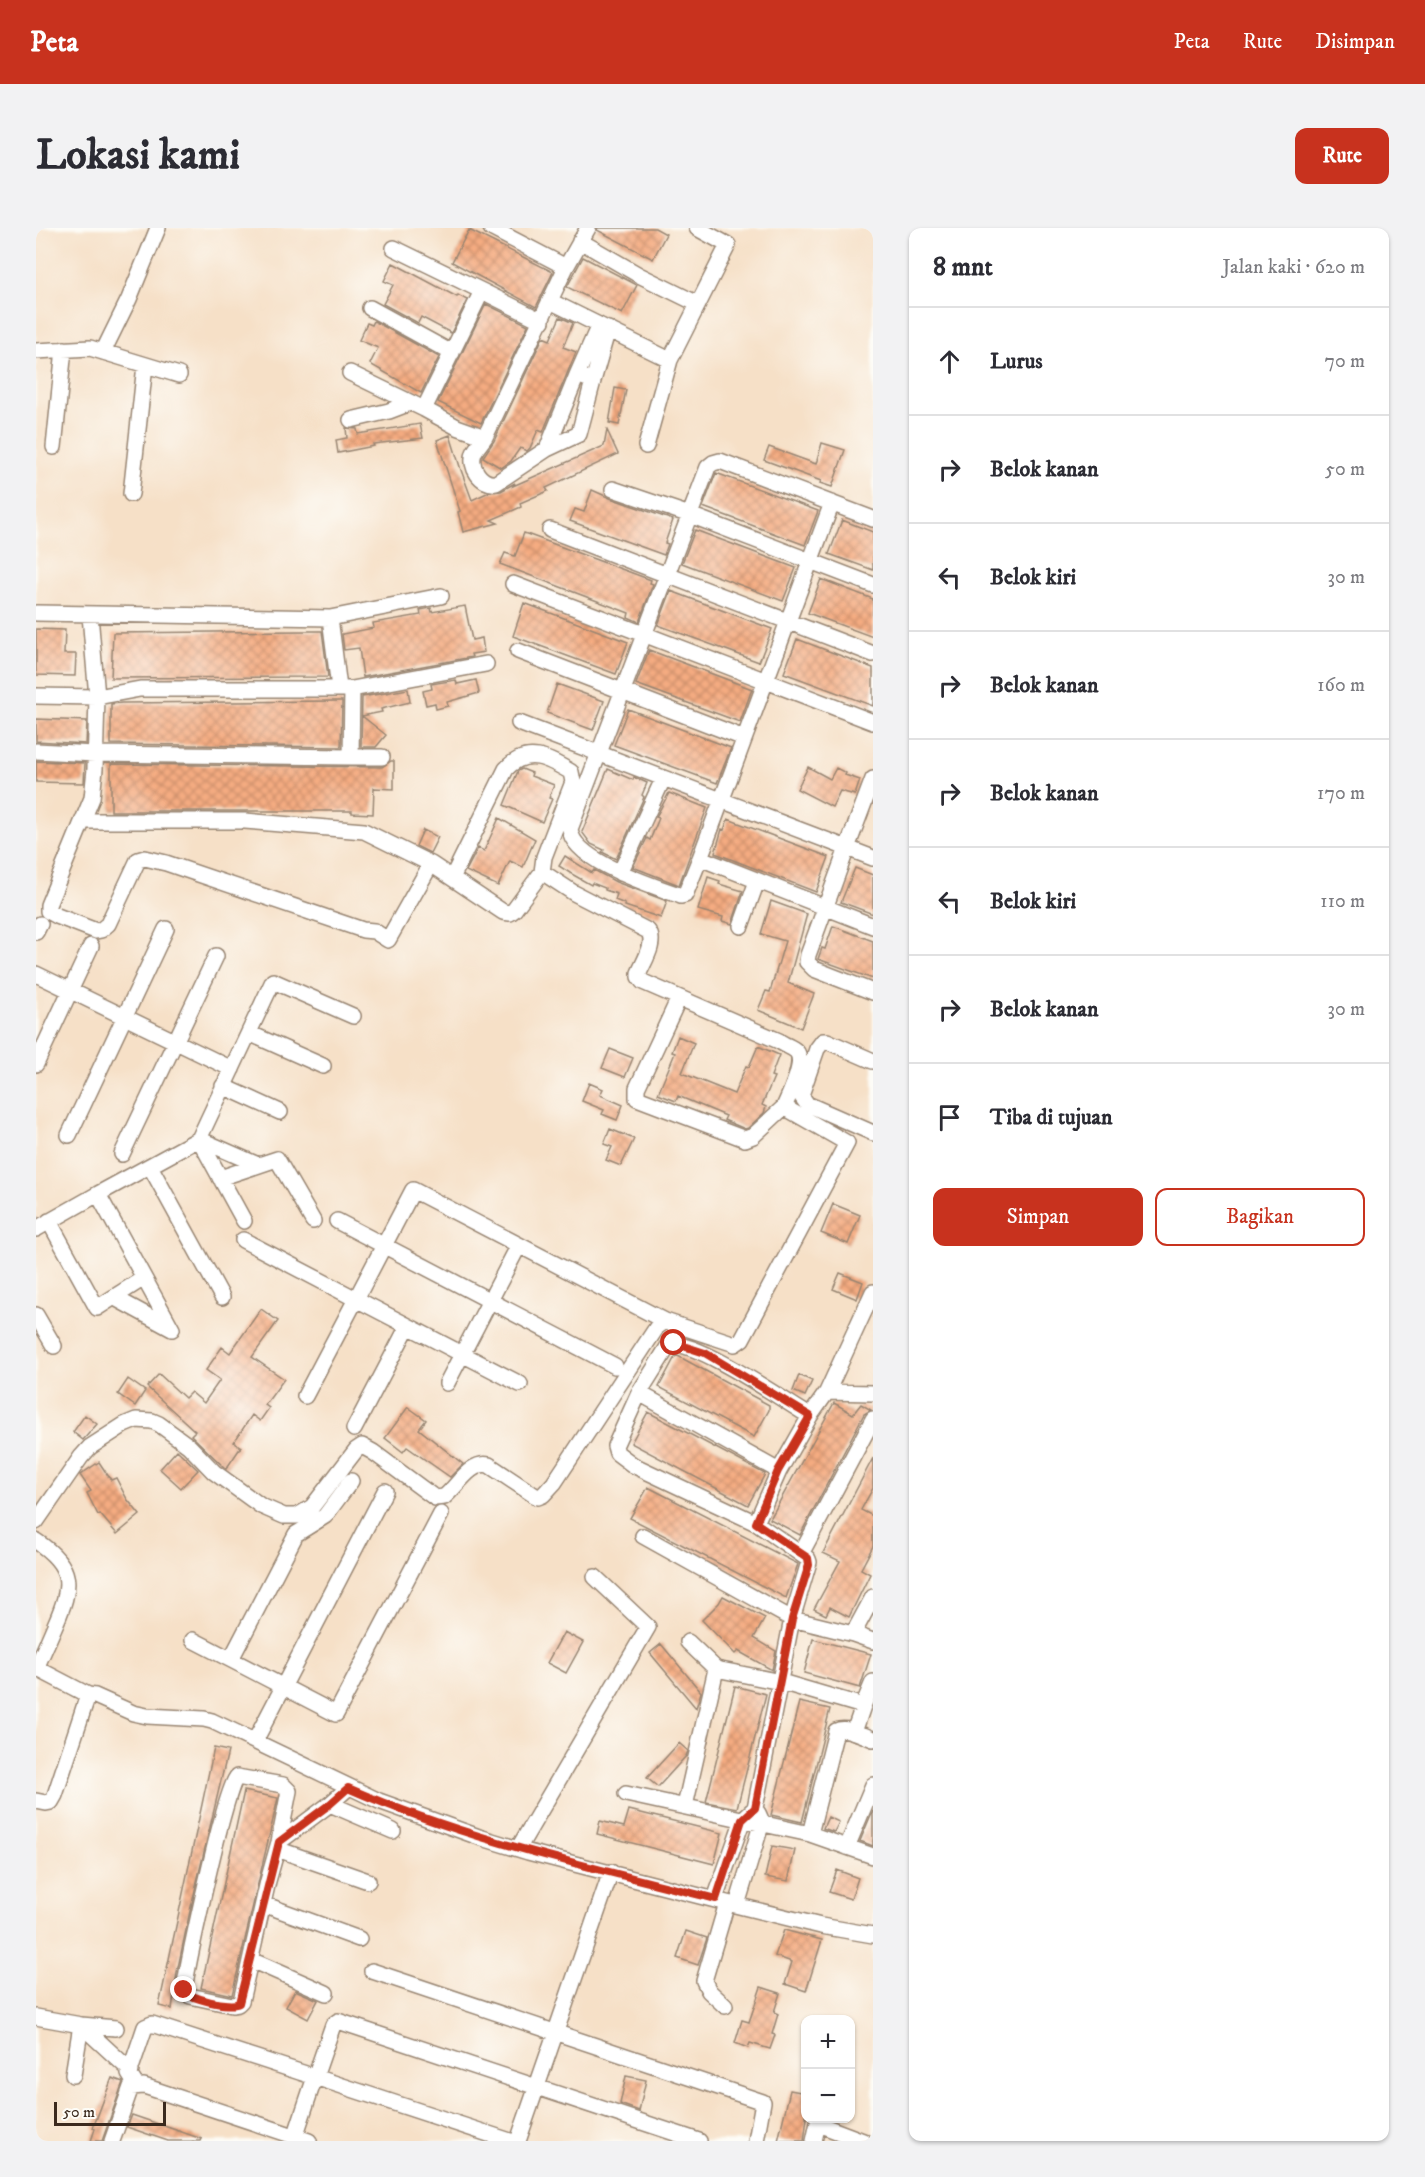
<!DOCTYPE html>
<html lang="id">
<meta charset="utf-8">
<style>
body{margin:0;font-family:"IM FELL DW Pica",serif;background:#f2f2f3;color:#2b2b33}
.controls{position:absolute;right:18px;bottom:18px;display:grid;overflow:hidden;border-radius:12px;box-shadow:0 2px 4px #0004}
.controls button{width:54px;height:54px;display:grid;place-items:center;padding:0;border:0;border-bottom:2px solid #e1e1e2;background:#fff;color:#2b2b33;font:30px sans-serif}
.scale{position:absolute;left:18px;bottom:15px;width:112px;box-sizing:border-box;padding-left:6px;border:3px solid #3b2a1e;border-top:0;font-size:16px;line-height:21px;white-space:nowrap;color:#3b2a1e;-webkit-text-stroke:4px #fdfcf7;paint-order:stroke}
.stop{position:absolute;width:18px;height:18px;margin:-14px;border:4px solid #c8321e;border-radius:50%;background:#fff}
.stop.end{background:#c8321e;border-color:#fff;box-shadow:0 2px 6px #0008}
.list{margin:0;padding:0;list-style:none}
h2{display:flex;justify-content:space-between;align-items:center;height:78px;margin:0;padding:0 24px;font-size:26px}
h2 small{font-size:20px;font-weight:400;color:#7c7c81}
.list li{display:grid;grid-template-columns:39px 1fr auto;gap:18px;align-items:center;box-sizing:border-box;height:108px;padding:0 24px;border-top:2px solid #e1e1e2}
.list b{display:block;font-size:22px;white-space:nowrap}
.list em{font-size:20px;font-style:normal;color:#7c7c81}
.actions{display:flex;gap:12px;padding:18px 24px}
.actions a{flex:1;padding:14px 0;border:2px solid #c8321e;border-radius:12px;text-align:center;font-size:21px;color:#c8321e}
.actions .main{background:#c8321e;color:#fff}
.icon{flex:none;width:33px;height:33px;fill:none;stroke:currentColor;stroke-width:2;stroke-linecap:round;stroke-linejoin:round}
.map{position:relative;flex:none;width:837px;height:1913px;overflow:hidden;border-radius:12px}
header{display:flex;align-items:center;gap:36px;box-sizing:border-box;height:84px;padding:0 30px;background:#c8321e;color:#fff}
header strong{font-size:28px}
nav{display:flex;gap:33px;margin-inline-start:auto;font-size:21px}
.intro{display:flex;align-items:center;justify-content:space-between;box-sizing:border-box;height:144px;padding:0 36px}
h1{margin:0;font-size:42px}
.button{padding:15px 27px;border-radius:12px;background:#c8321e;color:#fff;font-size:21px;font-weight:700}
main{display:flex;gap:36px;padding:0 36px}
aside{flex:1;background:#fff;border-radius:12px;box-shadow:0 2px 4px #0004}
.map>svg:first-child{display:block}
.building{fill:url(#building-cross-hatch)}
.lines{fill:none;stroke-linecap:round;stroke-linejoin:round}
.minor-casing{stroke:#988572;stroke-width:18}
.minor{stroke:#fff;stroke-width:15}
.route{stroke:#c8321e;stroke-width:8}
</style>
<header>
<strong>Peta</strong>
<nav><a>Peta</a><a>Rute</a><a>Disimpan</a></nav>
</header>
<div class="intro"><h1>Lokasi kami</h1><a class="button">Rute</a></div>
<main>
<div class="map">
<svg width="837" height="1913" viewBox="0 0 837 1913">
<defs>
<pattern id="building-cross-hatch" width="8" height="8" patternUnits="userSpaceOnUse" patternTransform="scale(1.5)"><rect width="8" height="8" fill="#f5ac81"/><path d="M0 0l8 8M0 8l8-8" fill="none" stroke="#c88c69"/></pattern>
</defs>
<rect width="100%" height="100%" fill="#fdfcf7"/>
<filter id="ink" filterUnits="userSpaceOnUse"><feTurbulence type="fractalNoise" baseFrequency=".0167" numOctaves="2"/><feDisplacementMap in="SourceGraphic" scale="12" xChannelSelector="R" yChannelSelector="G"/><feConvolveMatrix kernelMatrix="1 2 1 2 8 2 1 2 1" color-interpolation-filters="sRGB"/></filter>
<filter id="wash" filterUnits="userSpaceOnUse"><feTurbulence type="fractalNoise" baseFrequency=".008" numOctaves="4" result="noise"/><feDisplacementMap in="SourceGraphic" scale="24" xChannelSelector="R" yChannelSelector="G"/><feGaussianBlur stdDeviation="1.35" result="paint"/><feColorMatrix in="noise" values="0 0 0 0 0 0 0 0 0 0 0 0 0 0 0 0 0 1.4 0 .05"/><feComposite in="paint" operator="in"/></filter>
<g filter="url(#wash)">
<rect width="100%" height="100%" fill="#f6e0c7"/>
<g id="blocks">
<!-- building -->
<path class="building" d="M562 0H619L630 6 617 31 561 2Z
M433 2 517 44 500 79 416 34Z
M547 29 601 57 586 86 531 59Z
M357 35 421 69 422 67 431 72 415 105 385 89 382 95 347 76 357 57 348 53Z
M450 76 492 97 445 195 402 174Z
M524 89 537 95 527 119 540 124 507 204 502 202 494 220 491 223 484 220 475 233 465 240 447 229 458 213 507 109 514 112Z
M338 93 403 129 385 165 334 136 342 120 323 112 331 95 336 97Z
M579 160 590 162 583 197 573 195Z
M384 196 387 210 337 216 338 218 302 225 300 212 311 210 310 200 321 201 322 206Z
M571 202 582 226 510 260 512 263 484 275 485 279 455 292 462 295 427 304 422 284 424 283 401 212 414 207 425 242 436 272 453 264 465 263 479 255 477 258 568 218Z
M786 215 809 222 796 259 784 255 785 253 728 232 733 219 780 236Z
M680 245 782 283 769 317 667 279Z
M556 262 574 270 637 292 629 315 632 316 628 327 534 293 539 281 548 284Z
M806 292 837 304V342L793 326Z
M659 302 760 340 747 373 646 335Z
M488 305 615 352 614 355 617 356 603 394 592 389 593 385 464 336 469 325 479 328Z
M785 351 837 371V409L772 385Z
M635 363 736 401 723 434 622 397Z
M488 375 592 414 580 446 477 408Z
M429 378 436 412 446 410 448 424 435 426 436 429 327 449 323 420 308 422 306 406 338 400 337 395 385 387 384 382 395 380 396 384Z
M0 401 29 402 28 426H40L39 448 0 447Z
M270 403H286L292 449 75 450 77 405Z
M761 411 837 440V478L748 445Z
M613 422 716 461 704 494 600 456Z
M420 452 421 456 440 452 443 465 411 474 412 478 400 481 399 475 390 477 387 463 396 461 395 456Z
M521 456 568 473 557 502 511 485Z
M372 461 374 474 345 481 346 484 326 488 350 507 340 519H325L326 469Z
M301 473H306L305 519 75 516V476L86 475Z
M592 481 695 520 681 555 578 517Z
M0 491 51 493 50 516 0 513Z
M0 533 49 535 48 555 0 554Z
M355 533H358V561L338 560 337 586 316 585V583H75V536L346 539Z
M772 539 794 551 800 540 810 545 809 547 824 552 819 567 804 563 796 579 761 561Z
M486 541 496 545 495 548 518 557 513 570 516 571 506 594 468 577 482 543Z
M572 541 597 552 598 549 611 555 606 567 608 569 580 631 566 624 568 622 555 616 546 604Z
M633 565 671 580 643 657 597 639 611 610 614 612 623 590 620 589Z
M463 590 499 611 487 639 474 633 462 658 430 643 442 620 448 623Z
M692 591 793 629 780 664 679 625 686 601 688 602Z
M387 602 402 609 394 625 380 618Z
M529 628 556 645 558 642 580 654 631 673 625 690 589 678V676L579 672 581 666 569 662V660L556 655 555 657 534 645 523 638Z
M819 640 837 647V686L805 674Z
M672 649 684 653 683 656 707 663 696 696 686 693 687 689 662 682Z
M735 673 771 686 752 755 778 766 765 800 722 782 730 763 734 764 749 713 725 706Z
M797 698 837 713V751L782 731 786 720 789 721Z
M642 808 658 815 646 845 698 866 710 838 713 839 722 818 743 827 735 848 738 849 726 877 730 879 728 885 712 900 709 901 688 892 690 888 642 868 640 873 622 866 639 825 636 824Z
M574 821 597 830 589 849 566 840Z
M553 855 567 861 564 867 587 877 581 892 566 886 568 882 546 873Z
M574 901 598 911 585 938 570 932 576 919 568 916Z
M797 976 824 987 812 1016 785 1005Z
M804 1045 827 1054 821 1071 797 1061Z
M225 1081 242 1093 216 1129 248 1151 229 1177 233 1180 224 1193 216 1187 198 1214 205 1219 190 1241 155 1207 159 1203 111 1159 123 1146 149 1170 155 1164 168 1175 184 1152 170 1142 186 1119 194 1125Z
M640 1127 733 1177V1182L718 1209 623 1159Z
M763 1147 776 1153 769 1168 757 1163Z
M92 1151 109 1163 99 1178 82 1166Z
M798 1175 817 1186 825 1176 835 1182 828 1186 764 1307 734 1291Z
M372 1179 390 1192 383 1201 427 1236 414 1249 371 1219 367 1224 349 1210Z
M612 1184 729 1246 712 1277 595 1215Z
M49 1187 61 1196 47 1212 37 1204Z
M141 1222 162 1242 145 1260 124 1241Z
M837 1230V1260L825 1282 837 1288V1318L825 1341 834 1346 813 1389 794 1379 790 1387 778 1381 804 1333 787 1325Z
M63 1234 75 1252 80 1250 91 1271 104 1287 81 1306 64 1286 62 1287 51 1265 55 1263 44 1247Z
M612 1259 762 1336 750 1370 594 1290Z
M687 1368 729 1390 718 1410 740 1423 736 1442 702 1423 699 1426 666 1392 683 1375Z
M528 1404 547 1414 530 1445 511 1435Z
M777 1411 835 1426 824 1460 768 1445Z
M625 1416 665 1464 660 1480 614 1425Z
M699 1458 730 1466 701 1580 670 1574Z
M763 1474 794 1481 766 1594 735 1587Z
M643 1515 652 1523 650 1528 622 1559 611 1550Z
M178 1520 192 1523 154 1683 141 1744 136 1781 123 1778Z
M208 1563 242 1570 196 1767 165 1760Z
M593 1582 686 1605 678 1636 561 1606 564 1593 588 1599Z
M837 1582V1618L824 1613Z
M792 1589 803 1594 798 1604 787 1600Z
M736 1618 759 1622 752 1653 729 1649Z
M801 1642 822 1650 815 1671 793 1664Z
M748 1702 786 1712 770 1763 749 1756 756 1734 739 1728Z
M650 1703 671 1710 662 1737 641 1730Z
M725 1759 744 1765 738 1784 742 1786 736 1806 739 1807 734 1821 714 1815 712 1820 699 1815 706 1792 713 1794Z
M259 1762 282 1772 272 1791 250 1779Z
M590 1848 610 1852 603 1883 584 1876Z
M76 1850 87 1854 66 1913H55L59 1901 57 1900Z
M754 1862 770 1865V1890H771L768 1913H742Z
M96 1887 166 1911 165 1913H132L91 1899Z"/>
</g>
</g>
<g filter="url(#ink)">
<use href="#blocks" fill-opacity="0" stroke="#988572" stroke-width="1.5"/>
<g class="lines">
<!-- minor casing -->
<g class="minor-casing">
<path id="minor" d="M455 0 530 39
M544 13 603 47 662 76
M358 20 446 63
M514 73 634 132
M334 80 416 125
M0 123 54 120 143 147
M67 124 93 71 122 0
M314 145 388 181 446 63 506 93
M541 147 563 97
M557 153 572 101
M388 181 421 199 449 209
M315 192 353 183 374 175
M610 218 634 132 692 17 661 0
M18 219 28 121
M511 221 541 147 557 153 543 206 511 221 460 255C445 257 433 239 438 225 440 220 446 214 449 209L530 39 552 0
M577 261 654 287 837 357
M95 266 109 137
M796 275 664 630 837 698
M514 302 837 426
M477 356 837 494
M0 385 294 390 405 368
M54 387 61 469 59 541 56 570 12 677V683L21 688 60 703 65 702 72 696 102 632 109 630 130 635 327 702 338 703 352 712 395 636
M294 390 303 460
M482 423 708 510
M0 468 61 469 104 461H316L450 436
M483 495 811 620 772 727 771 734 778 741 837 764
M0 523 59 526 315 529 316 461
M315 529H346
M837 551 811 620 837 630
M664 630 649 667 645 668C619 658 536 633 534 601L672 239 677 235 684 233 837 291
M584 645 627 551
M416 650 467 684 474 685 478 682 506 644
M705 698 721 653
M0 704 4 696
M0 746 196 841
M643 770 601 860V870L709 911 717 908 748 879
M213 805 287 838
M837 833 791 813H787L781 821 766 864V869L771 876 837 905
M0 836 55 718
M187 858 244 884
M33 907 130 701
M86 926 180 728
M222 937 163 911 237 753 317 788
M114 938 186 1069
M184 950 241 931 277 993
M62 966 163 911 208 993
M13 993 61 1080 108 1050
M301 993 579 1138
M0 1001 62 966 136 1101
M207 1012 320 1071 269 1168
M79 1070 136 1101
M0 1087 18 1118
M411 1155 483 1017
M484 1156 320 1071 377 962 629 1093
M791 1164 837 1165
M603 1165 633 1117C658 1110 748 1173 774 1188
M318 1201 372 1098
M0 1294 45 1229 54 1219 88 1197 100 1192 116 1193 123 1196 153 1218 178 1244 225 1278 248 1288H261L276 1279 320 1222 326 1218 337 1224 399 1270 408 1269C421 1259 435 1232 453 1237L498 1267 502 1269 507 1267 518 1255 621 1099 629 1093 699 1116 706 1111 811 915 748 879C753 868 770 833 760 823 756 819 748 817 743 813L607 754 603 749V745C608 733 621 714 612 703L538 665 506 644 508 629 537 554 535 544C513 531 491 518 470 541L416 650 395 636 328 603 209 593H47
M720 1295 743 1243 774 1188 791 1164 837 1064
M607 1308 756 1391 817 1406
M0 1313C39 1339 36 1358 19 1397 13 1411 7 1425 0 1440
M765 1326 837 1191
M837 1369 817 1406 837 1413
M157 1412 300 1486 405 1286
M652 1414 680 1441 745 1454 827 1478 818 1504
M195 1431 260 1306 289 1288 315 1253
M0 1440 52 1467 59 1468 97 1485 111 1488 168 1491 176 1493 343 1573 443 1609 492 1624 691 1675 785 1698 837 1707
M827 1478 837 1454
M219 1513 349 1263
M201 1549 247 1557 253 1563 243 1614 232 1653 205 1773 202 1776 196 1777 154 1768 148 1762C152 1735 189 1559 201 1549Z
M590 1566 774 1606 837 1628
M0 1573 10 1575 15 1574 19 1567 52 1467
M294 1576 357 1603
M649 1578 680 1441
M774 1606 800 1503C811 1498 826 1507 837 1511
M243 1614 294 1576 312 1560
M811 1619 837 1557
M241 1621 332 1653
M482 1621 612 1399 559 1349
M679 1671 707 1591 719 1580 756 1391 773 1334 772 1331 720 1295 597 1237 581 1225 579 1218 603 1165 743 1243
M227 1676 323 1711
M701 1677 726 1594 722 1585
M215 1732 290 1765
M336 1743 727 1874 720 1913
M689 1778 673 1763 668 1753 691 1675
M0 1789 45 1797 37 1847
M45 1797 95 1843
M45 1797 80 1800
M100 1857 93 1846 109 1799 116 1796 279 1849 259 1909
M782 1896 827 1913
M76 1913 95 1859 108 1858 273 1913
M474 1913 279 1849 297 1797 302 1793 663 1913
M482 1913 575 1644
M778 1913 783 1890"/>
</g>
<!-- minor -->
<use href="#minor" class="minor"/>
</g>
</g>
<g class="lines" filter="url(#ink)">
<!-- route -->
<path class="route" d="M148 1762C153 1771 194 1780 203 1775L243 1614 294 1576 312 1560C430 1612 555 1639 680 1671L706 1592 719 1580 756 1391 773 1337 772 1330 720 1295 742 1243 774 1188 669 1125 638 1115"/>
</g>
</svg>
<div class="controls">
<button>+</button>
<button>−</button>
</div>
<div class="scale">50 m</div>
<div class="stop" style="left:638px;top:1115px"></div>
<div class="stop end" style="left:148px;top:1762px"></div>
</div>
<aside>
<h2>8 mnt<small>Jalan kaki · 620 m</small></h2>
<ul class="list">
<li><svg class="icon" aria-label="ahead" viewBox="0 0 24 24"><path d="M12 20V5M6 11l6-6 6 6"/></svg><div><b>Lurus</b></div><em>70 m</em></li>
<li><svg class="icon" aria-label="right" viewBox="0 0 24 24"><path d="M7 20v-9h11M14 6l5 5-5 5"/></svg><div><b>Belok kanan</b></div><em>50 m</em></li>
<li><svg class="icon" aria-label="left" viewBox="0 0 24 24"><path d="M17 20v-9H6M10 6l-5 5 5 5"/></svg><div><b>Belok kiri</b></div><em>30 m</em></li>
<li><svg class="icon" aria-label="right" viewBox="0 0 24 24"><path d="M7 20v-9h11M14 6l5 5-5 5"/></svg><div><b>Belok kanan</b></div><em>160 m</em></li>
<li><svg class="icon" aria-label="right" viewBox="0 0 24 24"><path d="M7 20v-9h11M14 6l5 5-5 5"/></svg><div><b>Belok kanan</b></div><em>170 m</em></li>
<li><svg class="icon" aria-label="left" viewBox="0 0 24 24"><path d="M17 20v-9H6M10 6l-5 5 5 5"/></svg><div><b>Belok kiri</b></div><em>110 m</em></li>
<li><svg class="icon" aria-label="right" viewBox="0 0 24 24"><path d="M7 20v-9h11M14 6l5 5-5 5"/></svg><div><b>Belok kanan</b></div><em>30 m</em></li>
<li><svg class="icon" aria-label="arrive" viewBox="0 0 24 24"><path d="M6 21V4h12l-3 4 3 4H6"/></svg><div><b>Tiba di tujuan</b></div></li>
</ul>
<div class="actions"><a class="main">Simpan</a><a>Bagikan</a></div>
</aside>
</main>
